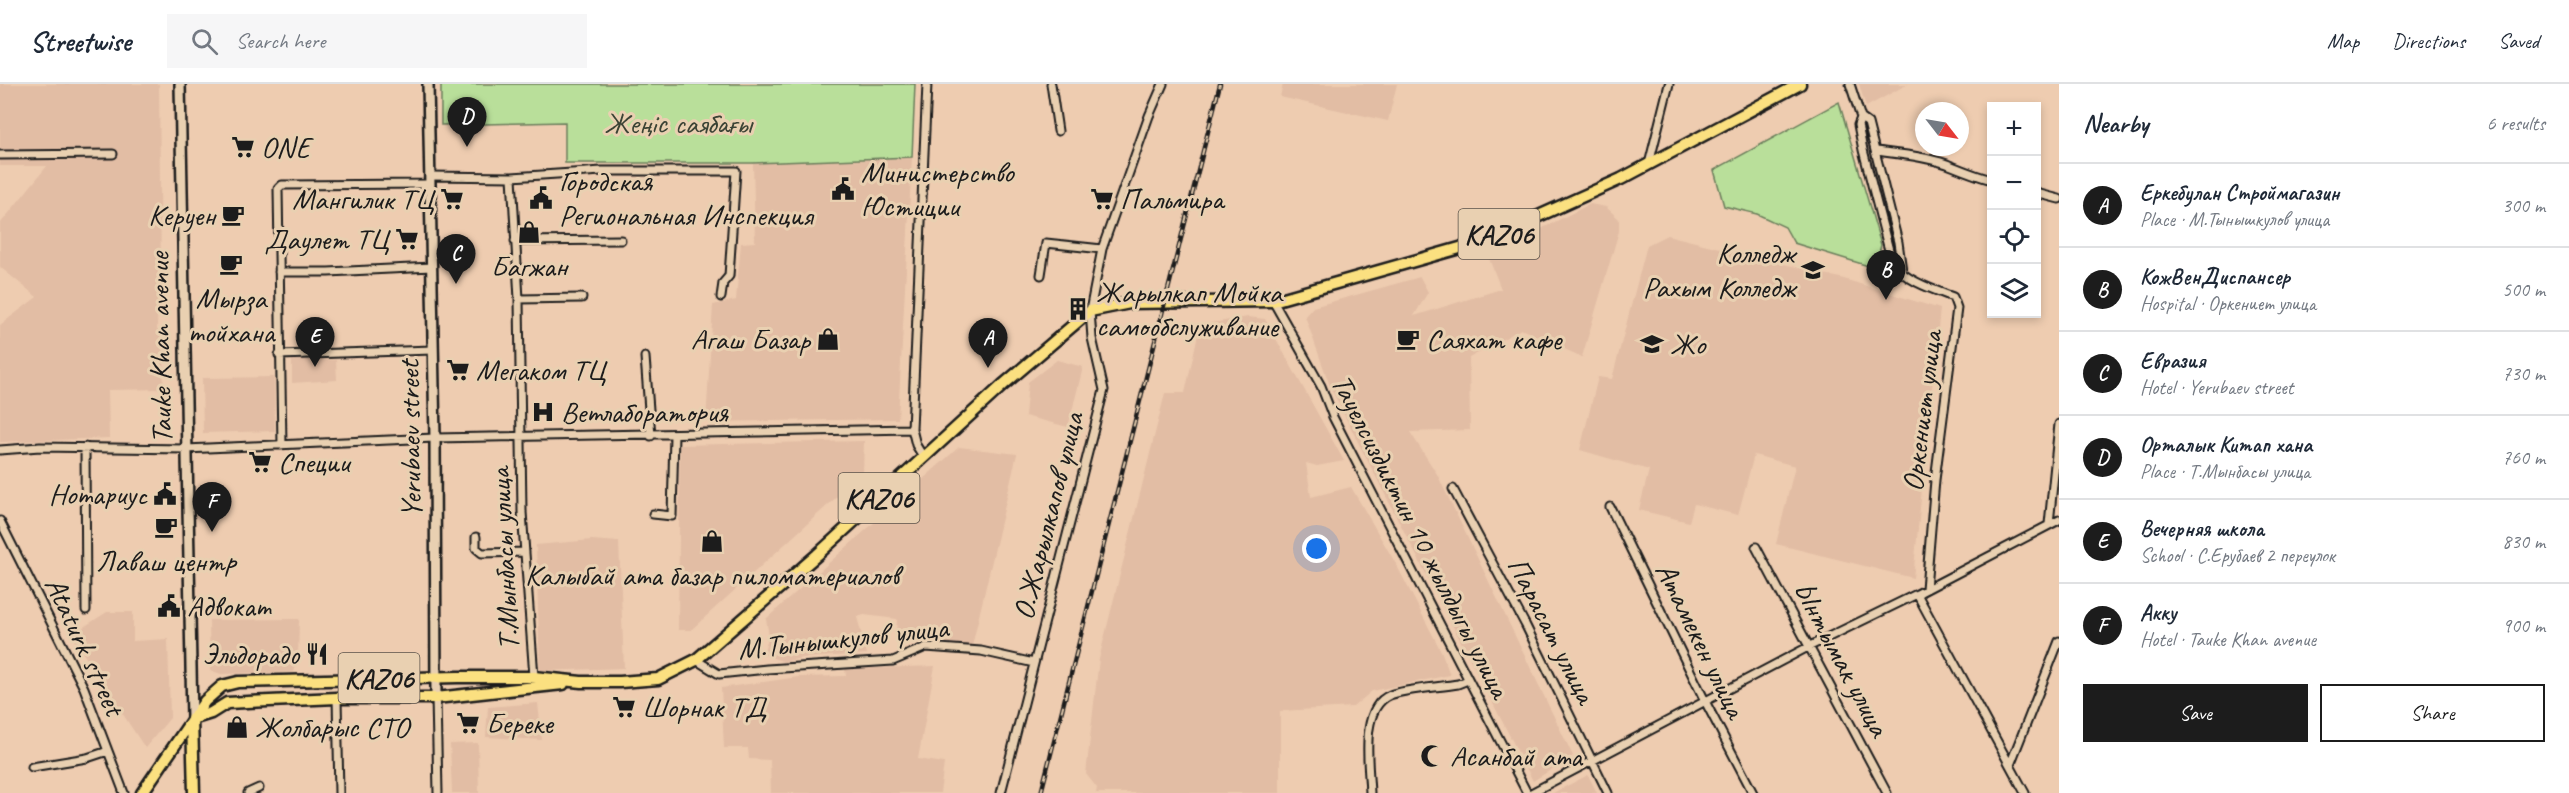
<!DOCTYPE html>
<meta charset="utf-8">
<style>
body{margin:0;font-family:Caveat,sans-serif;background:#f6f6f7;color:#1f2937}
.controls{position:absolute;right:18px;top:18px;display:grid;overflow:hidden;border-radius:0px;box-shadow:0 3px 9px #0003}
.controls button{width:54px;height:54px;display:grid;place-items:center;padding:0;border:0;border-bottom:2px solid #e0e1e3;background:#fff;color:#1f2937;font:30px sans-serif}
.compass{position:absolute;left:1915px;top:18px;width:54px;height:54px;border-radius:50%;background:#fff;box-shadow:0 3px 9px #0003;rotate:121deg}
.you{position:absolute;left:1317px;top:465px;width:21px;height:21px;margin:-15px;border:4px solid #fff;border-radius:50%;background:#1a73e8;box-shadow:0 0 0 9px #1a73e833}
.badge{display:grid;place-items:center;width:39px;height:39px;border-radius:50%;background:#1c1c1c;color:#fff;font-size:20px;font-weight:700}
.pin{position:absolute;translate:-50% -50px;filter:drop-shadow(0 2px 3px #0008)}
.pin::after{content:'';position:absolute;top:32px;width:21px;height:18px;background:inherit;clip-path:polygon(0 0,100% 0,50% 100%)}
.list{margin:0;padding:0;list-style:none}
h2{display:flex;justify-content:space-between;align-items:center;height:78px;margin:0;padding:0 24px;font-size:26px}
h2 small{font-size:20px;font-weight:400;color:#747a83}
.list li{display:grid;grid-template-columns:39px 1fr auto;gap:18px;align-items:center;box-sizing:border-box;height:84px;padding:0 24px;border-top:2px solid #e0e1e3}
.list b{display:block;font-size:22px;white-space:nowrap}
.list p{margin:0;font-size:20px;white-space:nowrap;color:#747a83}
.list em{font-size:20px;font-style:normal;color:#747a83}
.actions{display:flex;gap:12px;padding:18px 24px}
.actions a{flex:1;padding:14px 0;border:2px solid #1c1c1c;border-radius:0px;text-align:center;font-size:21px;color:#1c1c1c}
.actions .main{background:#1c1c1c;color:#fff}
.icon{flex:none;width:33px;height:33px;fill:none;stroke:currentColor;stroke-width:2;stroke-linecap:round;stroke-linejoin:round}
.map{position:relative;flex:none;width:2059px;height:709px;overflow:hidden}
header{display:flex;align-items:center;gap:36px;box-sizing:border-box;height:84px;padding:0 30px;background:#fff;border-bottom:2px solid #e0e1e3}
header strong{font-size:28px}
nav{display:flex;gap:33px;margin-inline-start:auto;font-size:21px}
.search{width:420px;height:54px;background:#f6f6f7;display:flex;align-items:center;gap:15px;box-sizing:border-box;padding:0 21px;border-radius:0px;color:#747a83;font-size:22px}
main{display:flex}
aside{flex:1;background:#fff}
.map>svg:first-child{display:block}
.built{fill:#e2bda4}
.green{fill:#b9df9a;stroke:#6a7e5b;stroke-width:1.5}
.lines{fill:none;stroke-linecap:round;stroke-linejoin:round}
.street-casing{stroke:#1c1c1c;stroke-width:11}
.secondary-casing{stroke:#1c1c1c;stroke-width:14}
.primary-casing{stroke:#1c1c1c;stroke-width:15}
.street{stroke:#e9d0b1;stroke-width:7}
.secondary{stroke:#e9d0b1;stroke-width:9}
.primary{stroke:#fbe080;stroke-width:10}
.rail-casing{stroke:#1c1c1c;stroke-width:4.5}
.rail{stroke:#e9d0b1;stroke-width:2;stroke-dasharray:7;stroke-linecap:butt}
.labels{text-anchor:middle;stroke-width:6;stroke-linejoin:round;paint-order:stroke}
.shield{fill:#e9d0b1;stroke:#5a5249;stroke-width:1.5}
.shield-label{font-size:28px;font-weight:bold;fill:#1c1c1c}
.park-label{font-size:30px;fill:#3b4335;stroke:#e9d0b1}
.poi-label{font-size:30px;fill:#1c1c1c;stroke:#e9d0b1;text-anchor:start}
.street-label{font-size:30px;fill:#1c1c1c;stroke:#e9d0b1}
</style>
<header>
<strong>Streetwise</strong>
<div class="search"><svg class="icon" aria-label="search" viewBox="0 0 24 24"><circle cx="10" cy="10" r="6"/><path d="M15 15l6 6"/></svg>Search here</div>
<nav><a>Map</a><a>Directions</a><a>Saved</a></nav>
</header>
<main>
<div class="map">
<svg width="2059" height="709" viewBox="0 0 2059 709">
<rect width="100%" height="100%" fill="#eeccb0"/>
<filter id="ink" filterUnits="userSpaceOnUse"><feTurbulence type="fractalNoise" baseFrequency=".0167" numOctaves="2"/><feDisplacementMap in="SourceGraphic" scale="12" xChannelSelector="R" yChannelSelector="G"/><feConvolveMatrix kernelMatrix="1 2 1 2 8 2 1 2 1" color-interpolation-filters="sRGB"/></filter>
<g filter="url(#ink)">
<!-- built -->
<path class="built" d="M0 0H159L161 193 158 204 157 246H166L163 305 108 306 109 354 0 358V241L37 213 0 183V140L47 82H0Z
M1283 0H1397L1388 37 1280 13Z
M1859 0H1908L1866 23Z
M912 73 898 335 706 338 713 221 736 216 741 159 755 158 753 79Z
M1590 120 1606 123 1619 135V147L1582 273 1521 245 1469 274 1470 346 1410 348 1437 390 1573 672 1533 697 1361 364 1330 302 1305 232 1313 223 1420 193 1428 208 1414 232 1501 205 1488 172Z
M1667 151 1844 195 1940 225 1913 494 1776 460 1795 382 1754 371 1738 431 1694 420 1689 438 1639 426 1649 386 1580 366 1598 293 1612 295 1647 161Z
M1248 233 1265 235 1344 377 1317 382 1306 379 1311 413 1351 403 1396 480 1442 569 1450 591 1372 607 1353 623 1280 627V709H1096L1097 704 1086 690 1099 575 1165 309H1185L1200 241Z
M292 276H336L337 296 292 299Z
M1057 276 1083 283 1068 343 1025 332 1028 298Z
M274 293 275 347 203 349 202 294Z
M864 357 863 389 691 546H678L680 361Z
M959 363 1017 370 972 562 896 552 897 535 864 531 857 533 867 570 802 574 784 578 763 570 769 552 766 535Z
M592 456 619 458 624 584 540 587 536 461Z
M107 528H133V557L168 555 170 634 145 664 71 551Z
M299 535 298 575 294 588 221 590 210 586 209 536Z
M935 582 918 675 944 679 940 709H771L770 676 749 675 748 664H724L721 604 798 593 846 592 845 585Z
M538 619 542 656 486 653 488 623Z
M478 659 479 709H452L450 660Z
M1588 691 1597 709H1553Z"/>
<!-- green -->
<path class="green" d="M441 0H915L912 73 753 79H565V38L441 41Z
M1839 18 1881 161 1875 184 1794 159 1785 143 1757 130 1724 122 1714 86Z"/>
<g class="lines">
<!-- street casing -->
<g class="street-casing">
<path id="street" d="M1051 0 1058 47
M1850 0 1861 34 1868 39 1898 158 1902 187
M1861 34 1858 41 1863 66 1892 178C1903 196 1934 206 1953 213L1957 224 1935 396 1926 505
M1876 67C1899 70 1924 72 1947 80 1962 86 1976 92 1992 96
M0 71 113 70
M1649 80 1669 0
M430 92 512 93 602 87H736L729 192 723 199 721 213
M512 93 519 215 522 428 534 593
M2036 109 2059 115
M515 157 621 156
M279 188H328L432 183
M1041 191 1046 159 1102 165
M519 215 582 214
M1273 217 1321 302 1333 333 1527 709
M279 271 433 266
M645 273 651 352
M912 345 927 0
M282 361 278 105 282 101 430 100
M85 363 86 526
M0 366 40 363 186 365 435 354 912 345 916 361 924 374
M1453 405 1525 540 1608 709
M1610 423 1706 619 1753 709
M653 430 672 432 674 351
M0 437 84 604 124 709
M2049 440 2059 340
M476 453V464L482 469 525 468
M1756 463 1887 709
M1917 510 2025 709
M696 576 719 590 767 585 893 577 926 563 981 567 1034 579
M337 614 339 709
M436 614 438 709
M2010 681 2059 557
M32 683 87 674 108 667
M248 709 259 704
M1001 709 1104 306 1092 254 1090 227 1102 165 1149 32 1163 0
M1370 709C1369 682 1359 624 1390 611 1405 605 1440 603 1458 600L1468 596
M1531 709 1810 562 1917 510 2059 436"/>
</g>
<!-- secondary casing -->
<g class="secondary-casing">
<path id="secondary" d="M180 0 192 635
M428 0 435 354 436 614"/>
</g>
<!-- primary casing -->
<g class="primary-casing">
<path id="primary" d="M192 635 211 629 227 619 337 614H436L563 600
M192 635 194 709
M142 709 205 617 222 602 238 598 458 593H534L581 598H620L658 595 696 576 817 471 1003 301 1090 227 1130 219 1273 217 1481 158 1621 95 1800 0"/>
</g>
<!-- street -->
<use href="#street" class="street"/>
<!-- secondary -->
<use href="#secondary" class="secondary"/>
<!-- primary -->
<use href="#primary" class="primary"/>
<!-- rail casing -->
<g class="rail-casing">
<path id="rail" d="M1041 709 1220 0"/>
</g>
<!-- rail -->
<use href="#rail" class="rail"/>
</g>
</g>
<!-- icons -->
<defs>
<g id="supermarket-bare" transform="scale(1.8)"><path d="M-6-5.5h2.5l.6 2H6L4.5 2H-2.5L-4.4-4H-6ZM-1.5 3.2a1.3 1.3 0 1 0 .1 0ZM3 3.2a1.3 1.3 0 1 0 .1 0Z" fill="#1c1c1c" stroke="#e9d0b1" stroke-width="2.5" paint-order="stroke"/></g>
<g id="civic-bare" transform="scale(1.8)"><path d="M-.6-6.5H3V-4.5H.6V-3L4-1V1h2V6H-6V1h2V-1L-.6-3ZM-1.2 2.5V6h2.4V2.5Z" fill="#1c1c1c" stroke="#e9d0b1" stroke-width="2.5" paint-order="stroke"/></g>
<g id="cafe-bare" transform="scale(1.8)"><path d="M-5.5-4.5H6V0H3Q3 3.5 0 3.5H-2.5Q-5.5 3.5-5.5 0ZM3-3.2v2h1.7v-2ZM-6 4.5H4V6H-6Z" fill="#1c1c1c" stroke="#e9d0b1" stroke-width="2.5" paint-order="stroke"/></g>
<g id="shop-bare" transform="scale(1.8)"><path d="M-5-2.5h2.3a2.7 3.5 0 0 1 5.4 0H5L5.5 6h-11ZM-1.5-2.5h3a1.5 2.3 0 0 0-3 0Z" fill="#1c1c1c" stroke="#e9d0b1" stroke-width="2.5" paint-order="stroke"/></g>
<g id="university-bare" transform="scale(1.8)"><path d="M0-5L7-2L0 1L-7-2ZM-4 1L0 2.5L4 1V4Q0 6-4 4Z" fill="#1c1c1c" stroke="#e9d0b1" stroke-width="2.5" paint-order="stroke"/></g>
<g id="building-bare" transform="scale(1.8)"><path d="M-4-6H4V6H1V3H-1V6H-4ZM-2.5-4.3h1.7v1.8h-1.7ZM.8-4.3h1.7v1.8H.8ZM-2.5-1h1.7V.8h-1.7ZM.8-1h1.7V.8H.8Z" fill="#1c1c1c" stroke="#e9d0b1" stroke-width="2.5" paint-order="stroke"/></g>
<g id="school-bare" transform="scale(1.8)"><path d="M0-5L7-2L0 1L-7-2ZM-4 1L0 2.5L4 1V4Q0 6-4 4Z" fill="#1c1c1c" stroke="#e9d0b1" stroke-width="2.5" paint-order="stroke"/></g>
<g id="hospital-bare" transform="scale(1.8)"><path d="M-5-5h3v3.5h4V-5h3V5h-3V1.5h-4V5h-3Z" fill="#1c1c1c" stroke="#e9d0b1" stroke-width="2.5" paint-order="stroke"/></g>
<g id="restaurant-bare" transform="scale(1.8)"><path d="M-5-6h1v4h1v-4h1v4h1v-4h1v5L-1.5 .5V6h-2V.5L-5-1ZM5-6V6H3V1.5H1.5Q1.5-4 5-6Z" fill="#1c1c1c" stroke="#e9d0b1" stroke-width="2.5" paint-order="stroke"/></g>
<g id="mosque-bare" transform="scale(1.8)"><path d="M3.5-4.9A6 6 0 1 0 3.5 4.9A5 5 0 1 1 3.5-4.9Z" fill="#1c1c1c" stroke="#e9d0b1" stroke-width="2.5" paint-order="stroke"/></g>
</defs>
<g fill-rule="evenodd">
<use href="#supermarket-bare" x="243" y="63"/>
<use href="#civic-bare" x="843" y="105"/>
<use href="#civic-bare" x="541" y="114"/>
<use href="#supermarket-bare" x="452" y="115"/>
<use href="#supermarket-bare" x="1102" y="115"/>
<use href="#cafe-bare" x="233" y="131"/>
<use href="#shop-bare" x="529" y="148"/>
<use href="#supermarket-bare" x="407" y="155"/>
<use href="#cafe-bare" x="231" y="180"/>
<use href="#university-bare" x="1813" y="186"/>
<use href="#building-bare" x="1078" y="225"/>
<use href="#shop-bare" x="828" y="255"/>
<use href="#cafe-bare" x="1408" y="255"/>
<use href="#school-bare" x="1652" y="260"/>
<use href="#supermarket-bare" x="458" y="286"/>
<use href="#hospital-bare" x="543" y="328"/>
<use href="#supermarket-bare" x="260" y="378"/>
<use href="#civic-bare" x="165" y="410"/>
<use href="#cafe-bare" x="166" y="443"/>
<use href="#shop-bare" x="712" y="457"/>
<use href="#civic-bare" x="169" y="522"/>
<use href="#restaurant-bare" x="317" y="570"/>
<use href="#supermarket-bare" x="624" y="623"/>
<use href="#supermarket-bare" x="468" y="639"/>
<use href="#shop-bare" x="237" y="643"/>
<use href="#mosque-bare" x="1432" y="672"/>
</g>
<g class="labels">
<!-- shield labels -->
<g class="shield">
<rect x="1458.5" y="125" width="81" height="50" rx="4.5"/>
<rect x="838.5" y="389" width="81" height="50" rx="4.5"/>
<rect x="338.5" y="569" width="81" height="50" rx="4.5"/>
</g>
<g class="shield-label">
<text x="1499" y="160">KАZ06</text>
<text x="879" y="424">KАZ06</text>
<text x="379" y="604">KАZ06</text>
</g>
<!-- park labels -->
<g class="park-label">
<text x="678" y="49">Жеңіс саябағы</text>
</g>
<!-- poi labels -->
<g class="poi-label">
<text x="261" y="73">ONE</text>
<text x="861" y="98">Министерство<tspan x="861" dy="34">Юстиции</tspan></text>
<text x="559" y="107">Городская<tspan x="559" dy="34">Региональная Инспекция</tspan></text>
<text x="434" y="125" text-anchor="end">Мангилик ТЦ</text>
<text x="1120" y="125">Пальмира</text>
<text x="215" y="141" text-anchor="end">Керуен</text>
<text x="389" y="165" text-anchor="end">Даулет ТЦ</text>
<text x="1795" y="179" text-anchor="end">Колледж<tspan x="1795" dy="34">Рахым Колледж</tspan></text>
<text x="529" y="192" text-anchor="middle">Багжан</text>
<text x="1096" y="218">Жарылкап Мойка<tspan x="1096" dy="34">самообслуживание</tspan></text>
<text x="231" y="224" text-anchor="middle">Мырза<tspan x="231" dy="34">тойхана</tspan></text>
<text x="810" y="265" text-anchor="end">Агаш Базар</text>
<text x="1426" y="265">Саяхат кафе</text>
<text x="1670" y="270">Жо</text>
<text x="476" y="296">Мегаком ТЦ</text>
<text x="561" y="338">Ветлаборатория</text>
<text x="278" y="388">Специи</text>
<text x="147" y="420" text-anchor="end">Нотариус</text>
<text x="166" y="487" text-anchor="middle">Лаваш центр</text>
<text x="712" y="501" text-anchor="middle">Калыбай ата базар пиломатериалов</text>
<text x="187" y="532">Адвокат</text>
<text x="299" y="580" text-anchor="end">Эльдорадо</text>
<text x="642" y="633">Шорнак ТД</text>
<text x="486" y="649">Береке</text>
<text x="255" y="653">Жолбарыс СТО</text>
<text x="1450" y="682">Асанбай ата</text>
</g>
<!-- street labels -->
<g class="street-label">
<text transform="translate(160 264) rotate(-91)" y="10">Tauke Khan avenue</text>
<text transform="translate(1922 327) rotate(-83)" y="10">Оркениет улица</text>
<text transform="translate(410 355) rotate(-91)" y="10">Yerubaev street</text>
<text transform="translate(1048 432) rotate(-76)" y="10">О.Жарылкапов улица</text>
<text transform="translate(1421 452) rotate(63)" y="10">Тауелсиздиктин 10 жылдыгы улица</text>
<text transform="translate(504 475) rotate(-93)" y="10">Т.Мынбасы улица</text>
<text transform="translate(1552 546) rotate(63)" y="10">Парасат улица</text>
<text transform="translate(843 554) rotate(-6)" y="10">М.Тынышкулов улица</text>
<text transform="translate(1701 556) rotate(64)" y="10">Атамекен улица</text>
<text transform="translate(85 562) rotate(65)" y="10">Ataturk street</text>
<text transform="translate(1842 575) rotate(62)" y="10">Ынтымак улица</text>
</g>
</g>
</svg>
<div class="controls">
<button>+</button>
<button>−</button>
<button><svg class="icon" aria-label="locate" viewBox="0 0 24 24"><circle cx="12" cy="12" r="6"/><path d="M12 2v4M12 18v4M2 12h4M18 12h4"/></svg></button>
<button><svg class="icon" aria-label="layers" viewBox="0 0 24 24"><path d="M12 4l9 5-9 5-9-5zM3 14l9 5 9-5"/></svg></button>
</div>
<svg class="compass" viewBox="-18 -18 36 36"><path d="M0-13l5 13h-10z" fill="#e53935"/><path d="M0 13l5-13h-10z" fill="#747a83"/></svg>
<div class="you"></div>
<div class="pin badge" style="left:988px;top:284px">A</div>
<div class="pin badge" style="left:1886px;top:216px">B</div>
<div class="pin badge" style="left:456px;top:200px">C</div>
<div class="pin badge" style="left:467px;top:63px">D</div>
<div class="pin badge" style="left:315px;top:283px">E</div>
<div class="pin badge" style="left:212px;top:448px">F</div>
</div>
<aside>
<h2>Nearby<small>6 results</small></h2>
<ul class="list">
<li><span class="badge">A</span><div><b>Еркебулан Строймагазин</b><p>Place · М.Тынышкулов улица</p></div><em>300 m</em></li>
<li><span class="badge">B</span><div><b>КожВенДиспансер</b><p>Hospital · Оркениет улица</p></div><em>500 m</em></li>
<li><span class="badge">C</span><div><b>Евразия</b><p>Hotel · Yerubaev street</p></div><em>730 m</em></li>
<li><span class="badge">D</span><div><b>Орталык Китап хана</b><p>Place · Т.Мынбасы улица</p></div><em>760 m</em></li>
<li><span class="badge">E</span><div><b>Вечерняя школа</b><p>School · С.Ерубаев 2 переулок</p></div><em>830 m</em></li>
<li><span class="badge">F</span><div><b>Акку</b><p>Hotel · Tauke Khan avenue</p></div><em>900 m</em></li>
</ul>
<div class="actions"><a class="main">Save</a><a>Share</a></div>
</aside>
</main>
